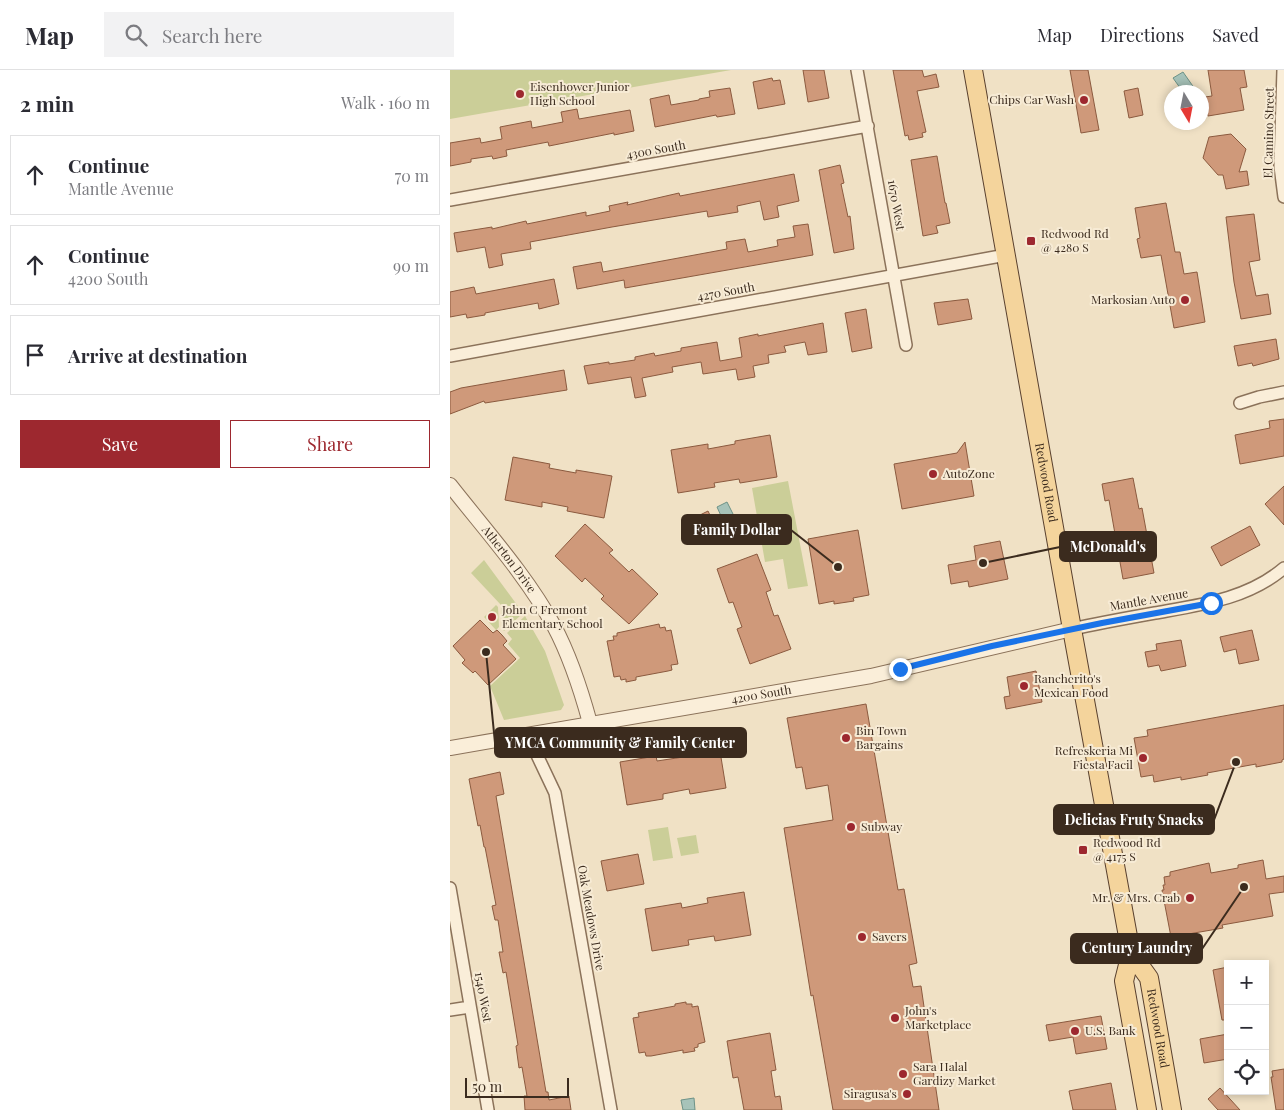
<!DOCTYPE html>
<meta charset="utf-8">
<style>
body{margin:0;font-family:"Playfair Display",serif;background:#f2f2f3;color:#2b2b33}
.controls{position:absolute;right:15px;bottom:15px;display:grid;overflow:hidden;border-radius:0px;box-shadow:0 2px 8px #0003}
.controls button{width:45px;height:45px;display:grid;place-items:center;padding:0;border:0;border-bottom:1px solid #e1e1e2;background:#fff;color:#2b2b33;font:25px sans-serif}
.compass{position:absolute;left:714px;top:15px;width:45px;height:45px;border-radius:50%;background:#fff;box-shadow:0 2px 8px #0003;rotate:170deg}
.scale{position:absolute;left:15px;bottom:12px;width:104px;box-sizing:border-box;padding-left:5px;border:2px solid #3b2b1e;border-top:0;font-size:14px;line-height:18px;white-space:nowrap;color:#3b2b1e;-webkit-text-stroke:4px #f7ebd5;paint-order:stroke}
.stop{position:absolute;width:15px;height:15px;margin:-11px;border:4px solid #1a73e8;border-radius:50%;background:#fff}
.stop.end{background:#1a73e8;border-color:#fff;box-shadow:0 1px 5px #0008}
.list{margin:0;padding:0;list-style:none}
h2{display:flex;justify-content:space-between;align-items:center;height:65px;margin:0;padding:0 20px;font-size:21px}
h2 small{font-size:16px;font-weight:400;color:#7c7c81}
.list li{display:grid;grid-template-columns:32px 1fr auto;gap:15px;align-items:center;box-sizing:border-box;height:80px;margin:0 10px 10px;padding:0 10px;border:1px solid #e1e1e2;border-radius:0px}
.list b{display:block;font-size:19px;white-space:nowrap}
.list p{margin:0;font-size:16px;white-space:nowrap;color:#7c7c81}
.list em{font-size:16px;font-style:normal;color:#7c7c81}
.actions{display:flex;gap:10px;padding:15px 20px}
.actions a{flex:1;padding:11px 0;border:1px solid #9d282f;border-radius:0px;text-align:center;font-size:18px;color:#9d282f}
.actions .main{background:#9d282f;color:#fff}
.icon{flex:none;width:28px;height:28px;fill:none;stroke:currentColor;stroke-width:2;stroke-linecap:round;stroke-linejoin:round}
.map{position:relative;flex:none;width:834px;height:1040px;overflow:hidden}
header{display:flex;align-items:center;gap:30px;box-sizing:border-box;height:70px;padding:0 25px;background:#fff;border-bottom:1px solid #e1e1e2}
header strong{font-size:24px}
nav{display:flex;gap:28px;margin-inline-start:auto;font-size:18px}
.search{width:350px;height:45px;background:#f2f2f3;display:flex;align-items:center;gap:12px;box-sizing:border-box;padding:0 18px;border-radius:0px;color:#7c7c81;font-size:19px}
main{display:flex}
aside{flex:1;background:#fff}
.map>svg:first-child{display:block}
.green{fill:#cbce98}
.water{fill:#a7c3b9;stroke:#6d9287}
.building{fill:#cf997a;stroke:#8b5a3f}
.lines{fill:none;stroke-linecap:round;stroke-linejoin:round}
.minor-casing{stroke:#8b725a;stroke-width:14}
.tertiary-casing{stroke:#8b725a;stroke-width:16}
.primary-casing{stroke:#59402e;stroke-width:20}
.minor{stroke:#faeed9;stroke-width:11}
.tertiary{stroke:#faeed9;stroke-width:14}
.primary{stroke:#f4d49c;stroke-width:18}
.route{stroke:#1a73e8;stroke-width:6}
.poi-dot{fill:#9d282f;stroke:#f7ebd5;stroke-width:2}
.labels{text-anchor:middle;stroke-width:4;stroke-linejoin:round;paint-order:stroke}
.poi-label{font-size:12px;fill:#3b2b1e;stroke:#f7ebd5;text-anchor:start}
.street-label{font-size:12px;fill:#3b2b1e;stroke:#f7ebd5}
.leader{fill:none;stroke:#3b2b1e;stroke-width:2}
.callout-dot{fill:#3b2b1e;stroke:#f7ebd5;stroke-width:2}
.callout{fill:#3b2b1e;stroke:#3b2b1e;stroke-width:2}
.callout-label{font-size:14px;text-anchor:middle;font-weight:bold;fill:#fff}
</style>
<header>
<strong>Map</strong>
<div class="search"><svg class="icon" aria-label="search" viewBox="0 0 24 24"><circle cx="10" cy="10" r="6"/><path d="M15 15l6 6"/></svg>Search here</div>
<nav><a>Map</a><a>Directions</a><a>Saved</a></nav>
</header>
<main>
<aside>
<h2>2 min<small>Walk · 160 m</small></h2>
<ul class="list">
<li><svg class="icon" aria-label="ahead" viewBox="0 0 24 24"><path d="M12 20V5M6 11l6-6 6 6"/></svg><div><b>Continue</b><p>Mantle Avenue</p></div><em>70 m</em></li>
<li><svg class="icon" aria-label="ahead" viewBox="0 0 24 24"><path d="M12 20V5M6 11l6-6 6 6"/></svg><div><b>Continue</b><p>4200 South</p></div><em>90 m</em></li>
<li><svg class="icon" aria-label="arrive" viewBox="0 0 24 24"><path d="M6 21V4h12l-3 4 3 4H6"/></svg><div><b>Arrive at destination</b></div></li>
</ul>
<div class="actions"><a class="main">Save</a><a>Share</a></div>
</aside>
<div class="map">
<svg width="834" height="1040" viewBox="0 0 834 1040">
<rect width="100%" height="100%" fill="#f0e1c5"/>
<!-- green -->
<path class="green" d="M0 0H281L0 49Z
M338 411 358 516 338 519 333 489 315 492 302 418Z
M34 490 73 543 54 561 52 558 51 535 21 503Z
M46 535 48 537 49 557 46 560 34 547Z
M75 546 95 581 114 635 111 640 54 650 40 616 70 588 58 574 62 569 57 563Z
M218 757 223 788 203 791 198 760Z
M246 765 249 783 231 786 227 768Z"/>
<!-- water -->
<path class="water" d="M733 2 747 22H733L723 8Z
M277 432 288 454 277 459 267 437Z
M244 1028 245 1040H233L231 1030Z"/>
<!-- building -->
<path class="building" d="M353 0H374L379 28 358 32Z
M443 0H472L474 7 486 4 489 17 467 21 476 62 472 63 473 67 459 70 458 65 455 66Z
M620 0H638L649 60 631 63Z
M758 0H794L797 17 790 18 794 40 758 46 755 27 762 26Z
M322 8 323 11 330 10 335 34 308 39 303 12Z
M280 18 285 44 267 47 266 45 205 57 200 29 219 25 221 35 249 30V29L260 27 259 21Z
M688 18 693 45 679 48 674 21Z
M127 39 129 49 180 40 184 61 164 65V63L99 76 98 72 56 80 57 86 43 89 42 86 21 89V92L0 96V73L30 68 31 73 52 69 50 57 81 51 82 58 113 52 111 42Z
M781 64 796 79 789 102 797 101 799 115 776 119 773 105H768L753 88 759 67Z
M487 86 495 133H496L500 153 486 156 488 163 473 166 461 90Z
M390 95 394 113 391 114 398 147 400 146 404 179 384 183 369 100Z
M344 104 349 131 327 136 329 147 314 150 310 131 287 136 288 142 258 147 257 141 162 157 80 172 81 179 51 184 53 195 39 198 35 177 7 182 4 163 42 157V159L76 151 77 154 136 142V146L160 141 159 136 178 132 177 135 229 123 230 126Z
M716 133 725 182H730L734 204 747 202 755 252 724 258 711 185 691 188 687 169 690 168 685 138Z
M804 144 810 190 799 192 806 226 818 224 821 244 791 249 784 212 776 147Z
M358 154 363 185 175 218 174 210 127 219 123 197 151 192 153 202 277 179 276 172 295 169 298 182 328 176 327 170 345 167 343 156Z
M104 209 109 234 89 239 88 233 35 243V245L17 248 16 244 0 247V222L24 217 26 224Z
M518 229 522 249 488 255 484 233Z
M416 239 422 278 402 282 395 243Z
M373 253 377 282 358 285 355 272 334 276 336 282 318 285 319 293 303 296 305 307 288 310 286 299 253 304 251 292 222 297 223 302 192 308 196 326 185 328 181 307 138 314 134 296 159 292V294L185 290V287L204 283 205 286 231 281V278L267 272 270 291 292 287 289 268 308 264V266Z
M826 269 829 289 803 296 802 293 788 296 784 276Z
M114 300 117 320 35 333 34 331 0 344V322L11 318Z
M834 349V386L790 394 785 365 820 358 819 351Z
M320 365 327 407 290 413 289 409 264 413 265 417 228 423 221 380 258 374V379L285 374V371Z
M515 372 524 426 452 439 444 394 507 383Z
M63 387 100 394 99 398 126 403V400L162 406 154 448 117 441 118 437 92 432V437L55 430Z
M683 408 689 439 692 438 704 503 673 509 659 430 655 431 652 414Z
M834 416V455L815 434Z
M258 441 269 464 255 471 244 448Z
M135 454 163 480 159 483 179 502 182 499 208 524 179 554 151 529 154 526 135 508 132 512 105 486Z
M800 456 810 475 771 496 761 477Z
M408 460 419 525 403 528 404 531 384 534V531L369 534 358 469Z
M550 471 558 509 519 517 518 511 501 514 498 495 526 490 524 476Z
M307 484 321 520 316 522 324 546 328 545 341 579 300 594 287 559 292 557 283 532 279 533 267 499Z
M30 550 43 563 47 560 52 565 57 571 53 575 66 589 38 615 25 601 23 603 12 593 15 590 3 576Z
M209 554 210 558 215 557 216 561 221 560 228 594 221 595 222 600 218 601 186 607V610L176 612V609L171 610 170 606 164 607 157 571 164 570 163 566H167V563Z
M802 560 809 590 789 594 786 579 774 582 770 567Z
M731 570 736 596 711 601 709 595 698 597 695 582 707 580 706 574Z
M586 601 592 632 556 639 554 627 560 626 557 607Z
M416 634 448 820 454 819 467 893 459 895 463 917 471 916 489 1040H383L363 925 361 926 334 758 383 750 378 715 356 719 352 697 346 698 337 648Z
M834 635V689L832 690V692L806 697V694L757 703 758 705 731 710V707L704 712 703 705 691 707 684 668 698 666 697 660Z
M269 675 276 718 240 724 239 719 213 724V729L177 735 170 692 206 686 207 691 233 687 232 682Z
M50 702 54 724 46 726 96 1022H98L99 1030 119 1026 121 1040H75L74 1026H77L72 997 69 998 66 976 68 975 56 902 53 903 49 882H53L48 850H45L42 836 46 835 35 777H34L30 755 28 756 19 709Z
M188 784 194 814 157 821 151 791Z
M813 790 816 809 834 806V822L819 824 823 846 772 855 773 858 721 867 712 820H714L713 815H715L714 807 720 806V802L759 793 761 803 788 798V795Z
M294 822 301 865 265 871 264 866 238 870 239 875 202 881 195 839 231 833 232 838 258 833 257 828Z
M778 897V950H772L763 900Z
M236 932V934H242V937L248 936 255 972 248 974V977L244 978 245 981 233 983V980L201 986H196L195 982 189 983 183 948 189 947 188 943 225 936V934Z
M651 946 657 979 626 984 623 967 599 971 596 955Z
M320 963 326 1000 321 1001 325 1027 330 1026 332 1040H294L288 1007 283 1008 277 971Z
M778 964V989L754 993 750 969Z
M834 999V1040H826L821 1007H823L822 1001Z
M661 1013 666 1040H623L619 1021Z
M770 1018 790 1040H768L758 1029Z"/>
<g class="lines">
<!-- minor casing -->
<g class="minor-casing">
<path id="minor" d="M407 0 456 275
M833 0 830 96 834 127
M0 130 418 56
M0 286 556 185
M790 333 809 327 834 322
M622 559C649 553 677 548 705 543 750 535 798 529 834 498
M83 664 87 685 105 723 161 1040
M0 818 38 1040
M0 940 20 937"/>
</g>
<!-- tertiary casing -->
<g class="tertiary-casing">
<g id="tertiary">
<path id="s1" d="M0 415C36 461 76 505 104 556 120 586 131 620 140 653"/>
<path id="s2" d="M0 678 421 606 622 559"/>
</g>
</g>
<!-- primary casing -->
<g class="primary-casing">
<g id="primary">
<path id="s3" d="M523 0 622 559 681 883 674 911 697 1040"/>
<path id="s4" d="M681 883 699 908 722 1040"/>
</g>
</g>
<!-- minor -->
<use href="#minor" class="minor"/>
<!-- tertiary -->
<use href="#tertiary" class="tertiary"/>
<!-- primary -->
<use href="#primary" class="primary"/>
</g>
<g class="lines">
<!-- route -->
<path class="route" d="M450 599 542 576 652 553 761 533"/>
</g>
<!-- markers -->
<g class="poi-dot">
<circle cx="70" cy="24" r="5"/>
<circle cx="634" cy="30" r="5"/>
<rect x="576" y="166" width="10" height="10" rx="2.5"/>
<circle cx="735" cy="230" r="5"/>
<circle cx="483" cy="404" r="5"/>
<circle cx="42" cy="547" r="5"/>
<circle cx="574" cy="616" r="5"/>
<circle cx="396" cy="668" r="5"/>
<circle cx="693" cy="688" r="5"/>
<circle cx="401" cy="757" r="5"/>
<rect x="628" y="775" width="10" height="10" rx="2.5"/>
<circle cx="740" cy="828" r="5"/>
<circle cx="412" cy="867" r="5"/>
<circle cx="445" cy="948" r="5"/>
<circle cx="625" cy="961" r="5"/>
<circle cx="453" cy="1004" r="5"/>
<circle cx="457" cy="1024" r="5"/>
</g>
<g class="labels">
<!-- poi labels -->
<g class="poi-label">
<text x="80" y="21">Eisenhower Junior<tspan x="80" dy="14">High School</tspan></text>
<text x="624" y="34" text-anchor="end">Chips Car Wash</text>
<text x="591" y="168">Redwood Rd<tspan x="591" dy="14">@ 4280 S</tspan></text>
<text x="725" y="234" text-anchor="end">Markosian Auto</text>
<text x="493" y="408">AutoZone</text>
<text x="52" y="544">John C Fremont<tspan x="52" dy="14">Elementary School</tspan></text>
<text x="584" y="613">Rancherito's<tspan x="584" dy="14">Mexican Food</tspan></text>
<text x="406" y="665">Bin Town<tspan x="406" dy="14">Bargains</tspan></text>
<text x="683" y="685" text-anchor="end">Refreskeria Mi<tspan x="683" dy="14">Fiesta Facil</tspan></text>
<text x="411" y="761">Subway</text>
<text x="643" y="777">Redwood Rd<tspan x="643" dy="14">@ 4175 S</tspan></text>
<text x="730" y="832" text-anchor="end">Mr. &amp; Mrs. Crab</text>
<text x="422" y="871">Savers</text>
<text x="455" y="945">John's<tspan x="455" dy="14">Marketplace</tspan></text>
<text x="635" y="965">U.S. Bank</text>
<text x="463" y="1001">Sara Halal<tspan x="463" dy="14">Gardizy Market</tspan></text>
<text x="447" y="1028" text-anchor="end">Siragusa's</text>
</g>
<!-- street labels -->
<g class="street-label">
<text transform="translate(819 63) rotate(-89)" y="4">El Camino Street</text>
<text transform="translate(206 80) rotate(-10)" y="4">4300 South</text>
<text transform="translate(446 135) rotate(80)" y="4">1670 West</text>
<text transform="translate(276 222) rotate(-10)" y="4">4270 South</text>
<text dy="4" stroke="none"><textPath href="#s3" startOffset="419">Redwood Road</textPath></text>
<text dy="4" stroke="none"><textPath href="#s1" startOffset="95">Atherton Drive</textPath></text>
<text transform="translate(699 530) rotate(-10)" y="4">Mantle Avenue</text>
<text dy="4" stroke="none"><textPath href="#s2" startOffset="316">4200 South</textPath></text>
<text transform="translate(141 848) rotate(80)" y="4">Oak Meadows Drive</text>
<text transform="translate(33 927) rotate(80)" y="4">1540 West</text>
<text dy="4" stroke="none"><textPath href="#s4" startOffset="82">Redwood Road</textPath></text>
</g>
</g>
<!-- callouts -->
<path class="leader" d="M388 497L341 460M533 493L610 477M36 582L45 673M786 692L764 750M794 817L752 879"/>
<g class="callout-dot">
<circle cx="388" cy="497" r="5"/>
<circle cx="533" cy="493" r="5"/>
<circle cx="36" cy="582" r="5"/>
<circle cx="786" cy="692" r="5"/>
<circle cx="794" cy="817" r="5"/>
</g>
<g class="callout">
<rect x="232" y="445" width="109" height="29" rx="5"/>
<rect x="610" y="462" width="96" height="29" rx="5"/>
<rect x="45" y="658" width="251" height="29" rx="5"/>
<rect x="604" y="735" width="160" height="29" rx="5"/>
<rect x="621" y="864" width="131" height="29" rx="5"/>
</g>
<g class="callout-label">
<text x="287" y="465">Family Dollar</text>
<text x="658" y="482">McDonald's</text>
<text x="170" y="678">YMCA Community &amp; Family Center</text>
<text x="684" y="755">Delicias Fruty Snacks</text>
<text x="687" y="883">Century Laundry</text>
</g>
</svg>
<div class="controls">
<button>+</button>
<button>−</button>
<button><svg class="icon" aria-label="locate" viewBox="0 0 24 24"><circle cx="12" cy="12" r="6"/><path d="M12 2v4M12 18v4M2 12h4M18 12h4"/></svg></button>
</div>
<svg class="compass" viewBox="-18 -18 36 36"><path d="M0-13l5 13h-10z" fill="#e53935"/><path d="M0 13l5-13h-10z" fill="#7c7c81"/></svg>
<div class="scale">50 m</div>
<div class="stop" style="left:761px;top:533px"></div>
<div class="stop end" style="left:450px;top:599px"></div>
</div>
</main>
